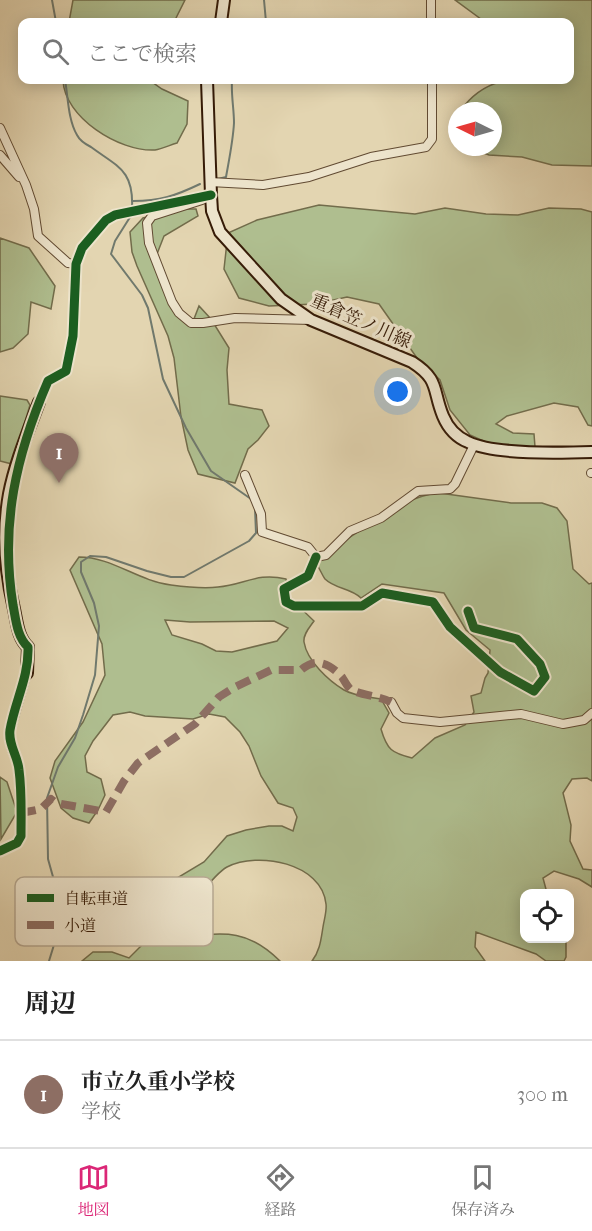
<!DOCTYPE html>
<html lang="ja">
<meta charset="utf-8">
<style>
body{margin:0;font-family:"IM FELL French Canon","Noto Serif JP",serif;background:#f6f6f6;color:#222}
.controls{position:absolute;right:18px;bottom:18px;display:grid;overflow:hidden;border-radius:12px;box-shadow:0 3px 15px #0003}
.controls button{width:54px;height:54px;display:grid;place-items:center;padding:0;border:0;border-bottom:2px solid #e0e0e0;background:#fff;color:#222;font:30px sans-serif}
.compass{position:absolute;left:448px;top:102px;width:54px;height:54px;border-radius:50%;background:#fff;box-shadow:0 3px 15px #0003;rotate:275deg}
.you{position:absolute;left:398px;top:392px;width:21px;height:21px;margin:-15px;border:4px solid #fff;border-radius:50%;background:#1a73e8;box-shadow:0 0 0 9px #1a73e833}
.badge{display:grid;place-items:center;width:39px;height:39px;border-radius:50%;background:#db2777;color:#fff;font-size:20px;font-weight:700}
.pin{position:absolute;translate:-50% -50px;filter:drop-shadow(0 2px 3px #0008)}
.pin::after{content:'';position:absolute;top:32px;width:21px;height:18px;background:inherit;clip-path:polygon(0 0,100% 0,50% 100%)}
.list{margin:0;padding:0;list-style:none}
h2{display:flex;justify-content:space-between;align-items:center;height:78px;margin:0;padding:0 24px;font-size:26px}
h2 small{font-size:20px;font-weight:400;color:#767676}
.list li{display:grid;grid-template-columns:39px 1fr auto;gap:18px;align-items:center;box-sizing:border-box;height:108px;padding:0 24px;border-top:2px solid #e0e0e0}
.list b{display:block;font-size:22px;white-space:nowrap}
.list p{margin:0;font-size:20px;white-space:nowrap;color:#767676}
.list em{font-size:20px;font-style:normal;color:#767676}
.icon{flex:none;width:33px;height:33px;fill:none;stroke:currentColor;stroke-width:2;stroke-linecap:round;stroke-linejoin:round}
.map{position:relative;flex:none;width:592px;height:961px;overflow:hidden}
.search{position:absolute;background:#fff;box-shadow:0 3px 15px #0003;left:18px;right:18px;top:18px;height:66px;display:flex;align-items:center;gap:15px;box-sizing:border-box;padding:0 21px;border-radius:12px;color:#767676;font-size:22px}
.sheet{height:186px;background:#fff}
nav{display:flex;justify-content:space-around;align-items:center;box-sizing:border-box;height:84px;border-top:2px solid #e0e0e0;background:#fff;font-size:16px;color:#767676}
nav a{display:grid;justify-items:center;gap:3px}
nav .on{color:#db2777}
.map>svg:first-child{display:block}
.green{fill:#afbe8f;stroke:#726c4b;stroke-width:1.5;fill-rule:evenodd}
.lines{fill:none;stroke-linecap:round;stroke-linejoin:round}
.stream{stroke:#70796d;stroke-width:2}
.street-casing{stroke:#614a32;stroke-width:10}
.secondary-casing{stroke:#361b07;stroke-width:14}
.street{stroke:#ede4cc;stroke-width:8}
.secondary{stroke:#ede4cc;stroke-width:10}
.quiet{stroke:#8d6e63;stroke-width:8;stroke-dasharray:15 8;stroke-linecap:butt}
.cycleway-casing{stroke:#ede4cc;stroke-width:13}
.cycleway{stroke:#1b5e20;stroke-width:9}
.labels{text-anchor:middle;stroke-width:6;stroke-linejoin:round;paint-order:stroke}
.street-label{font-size:18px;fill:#361b07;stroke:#ede4cc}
.key{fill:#ede4cc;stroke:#b6a891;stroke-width:1.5}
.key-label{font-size:16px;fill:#361b07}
</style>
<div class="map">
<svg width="592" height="961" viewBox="0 0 592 961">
<rect width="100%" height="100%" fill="#e3d5b1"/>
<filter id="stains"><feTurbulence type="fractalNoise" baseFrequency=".00333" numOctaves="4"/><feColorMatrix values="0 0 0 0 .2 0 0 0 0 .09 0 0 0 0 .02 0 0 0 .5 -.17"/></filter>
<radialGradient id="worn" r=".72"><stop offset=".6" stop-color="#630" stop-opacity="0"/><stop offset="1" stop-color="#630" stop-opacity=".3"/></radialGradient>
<!-- green -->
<path class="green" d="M73 0H185L174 22H69Z
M455 0H592V166L552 165 522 157 489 155 468 147H493V111H460C490 70 524 80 570 80V22H485Z
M63 80H149L162 89 188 101 187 124 177 143C170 145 162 149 155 150 119 152 64 117 63 80Z
M319 205 415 214 445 208 486 214 518 215 549 208 581 209 592 212V426L588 425 578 407 554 403 507 416 496 424 513 433 534 434 535 447 499 448 470 435 450 410 440 380 417 358 379 304 347 297 315 304 269 306 239 298 224 269 228 233 257 220Z
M182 209H196L198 216 164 236 157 254 170 300 192 324 199 306 211 319 229 348 227 370 229 404 262 410 269 426 258 440 248 449 235 483 198 474 188 450 181 417 174 358 168 336 137 266 132 252 130 232 143 218Z
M0 238 29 248 55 286 51 309 31 302 28 334 13 348 0 352Z
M0 396 27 400 30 405 12 464 0 461Z
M439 493 511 503H542L557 508 567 521 573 569 589 584 592 583V781L587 778 572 779 563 793 571 825 570 841 583 869 592 870V887L579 879 554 871 543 878 547 893 524 894V938L566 939V957L564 961H546L536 954 476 932 475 947 485 961H312C320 951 321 939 323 927 324 920 327 911 326 904 322 863 258 851 227 867 213 875 186 912 177 927L186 937C226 932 249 930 280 961H82L93 952H112L129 958 143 944 142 924 172 881 204 862 227 836 246 830 269 826H282L293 831 297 817 293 808 278 803 261 776 249 746 240 732 225 717 209 714 193 719 145 716 130 712 113 715 93 741 85 756 87 772 101 779 105 795 98 810 89 823 73 818 61 808 50 778 55 761 83 722 105 675 102 644 70 570 79 557C112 557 138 581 171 585 186 587 203 589 218 587 244 585 257 572 286 579L289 597 314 621C310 627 303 634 304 642 307 661 329 681 344 690 354 696 370 697 381 699L389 713 381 729C387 750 392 753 412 758L435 738 465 725 474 712 471 696 481 693 485 678 488 673 490 650 466 630 444 593 382 584 361 598C351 588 335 589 325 579 322 575 320 569 317 565L325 551C364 534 395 497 439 493ZM165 620 190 622 274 621 288 628 277 641 232 652 216 651 202 644 172 635Z
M0 777 7 782 17 812 1 839Z"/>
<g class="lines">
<!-- stream -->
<path class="stream" d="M52 0 56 22
M264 0 266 22
M65 80C68 96 68 120 77 135 80 141 85 144 91 147 118 167 134 170 132 209
M218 179 226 177C229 160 233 141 234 123 234 109 231 95 232 80
M133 201C160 201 175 196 200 184
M132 214 115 241 111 254 142 295 148 308 163 379 186 428 211 471 251 499
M49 961 57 935V911L55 884 48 859 47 798 58 767 75 738 83 715 95 675 99 626 94 603 81 572V562L90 556 106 557 147 571 171 577H184L249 541 256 533 255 509"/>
<!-- street casing -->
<g class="street-casing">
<path id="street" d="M431 0V22
M0 128 26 185 34 209 38 236 68 263 76 264
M0 155 19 177
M210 182 263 185 309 177 371 157 426 147 432 139V80
M202 200 152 216 147 223 149 243 172 302 179 313 191 323H203L235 318 311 320
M39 402 48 381 66 371 73 336 76 264 82 248 106 220 115 215 211 195
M591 473H592
M245 475 261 514 262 532 308 547 316 557 326 555 350 531 381 518 418 491 450 489 455 484 474 445
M316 557 308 576 284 589 286 602 294 606H362L382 593 433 602 450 627 500 672 534 691 545 677 540 664 517 639 474 628 468 611
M391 702 397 713 403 718 440 722 521 714 563 724 584 720 592 713
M0 851 17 843 21 836 19 768 11 747 10 731 27 673"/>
</g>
<!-- secondary casing -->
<g class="secondary-casing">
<path id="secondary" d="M221 22 224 0
M207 80 211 195 212 211 220 232 281 299 311 320 412 362C440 380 432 389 443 416 448 428 456 437 468 442 495 455 561 453 592 452
M27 673 28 647C18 638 17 623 14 609 5 571 2 533 9 494 15 463 28 432 39 402"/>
</g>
<!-- street -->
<use href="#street" class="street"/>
<!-- secondary -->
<use href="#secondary" class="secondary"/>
<!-- quiet -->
<path class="quiet" d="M21 813 41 809 51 799 56 803 106 812 124 781 138 763 195 724 219 697 233 688 271 670H301C316 657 329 663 342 677 344 680 347 686 350 689 360 695 379 696 391 702"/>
<!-- cycleway casing -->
<g class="cycleway-casing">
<path id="cycleway" d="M316 557 308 576 284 589 286 602 294 606H362L382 593 433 602 450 627 500 672 534 691 545 677 540 664 517 639 474 628 468 611
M0 851 17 843 21 836C21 815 22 792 19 770 18 756 8 745 10 730 15 701 29 677 28 647 17 637 16 620 13 605 0 525 16 455 48 381L66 371 73 336 76 264 82 248 106 220 115 215 211 195"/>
</g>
<!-- cycleway -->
<use href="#cycleway" class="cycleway"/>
</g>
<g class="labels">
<!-- street labels -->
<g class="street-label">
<text transform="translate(361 321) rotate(24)" y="6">重倉笠ノ川線</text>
</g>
</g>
<!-- legend -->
<rect x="15" y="877" width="198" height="69" rx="9" class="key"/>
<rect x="27" y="894" width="27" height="8" fill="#1b5e20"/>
<rect x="27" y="921" width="27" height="8" fill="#8d6e63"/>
<g class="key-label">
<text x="64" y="904">自転車道</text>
<text x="64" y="931">小道</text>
</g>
<rect width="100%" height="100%" filter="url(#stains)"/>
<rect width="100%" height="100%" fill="url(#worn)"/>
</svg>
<div class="controls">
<button><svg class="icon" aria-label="locate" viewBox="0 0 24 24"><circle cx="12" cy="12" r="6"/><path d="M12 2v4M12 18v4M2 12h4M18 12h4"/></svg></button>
</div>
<svg class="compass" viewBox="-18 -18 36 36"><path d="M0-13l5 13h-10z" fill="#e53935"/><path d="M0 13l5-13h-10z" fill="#767676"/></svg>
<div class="you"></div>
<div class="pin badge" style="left:59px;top:483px;background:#8d6e63">1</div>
<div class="search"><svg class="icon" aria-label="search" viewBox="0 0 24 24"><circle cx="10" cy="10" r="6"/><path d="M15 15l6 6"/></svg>ここで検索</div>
</div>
<section class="sheet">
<h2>周辺<small></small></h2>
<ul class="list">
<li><span class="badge" style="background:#8d6e63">1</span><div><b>市立久重小学校</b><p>学校</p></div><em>300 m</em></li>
</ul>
</section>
<nav>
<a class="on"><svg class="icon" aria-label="map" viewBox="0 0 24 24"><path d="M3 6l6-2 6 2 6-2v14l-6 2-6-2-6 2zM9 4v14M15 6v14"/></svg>地図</a>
<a><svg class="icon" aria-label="directions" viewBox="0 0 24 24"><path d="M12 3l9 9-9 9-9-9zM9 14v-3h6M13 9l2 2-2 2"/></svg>経路</a>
<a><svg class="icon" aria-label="saved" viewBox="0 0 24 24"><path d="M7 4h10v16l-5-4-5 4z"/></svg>保存済み</a>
</nav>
